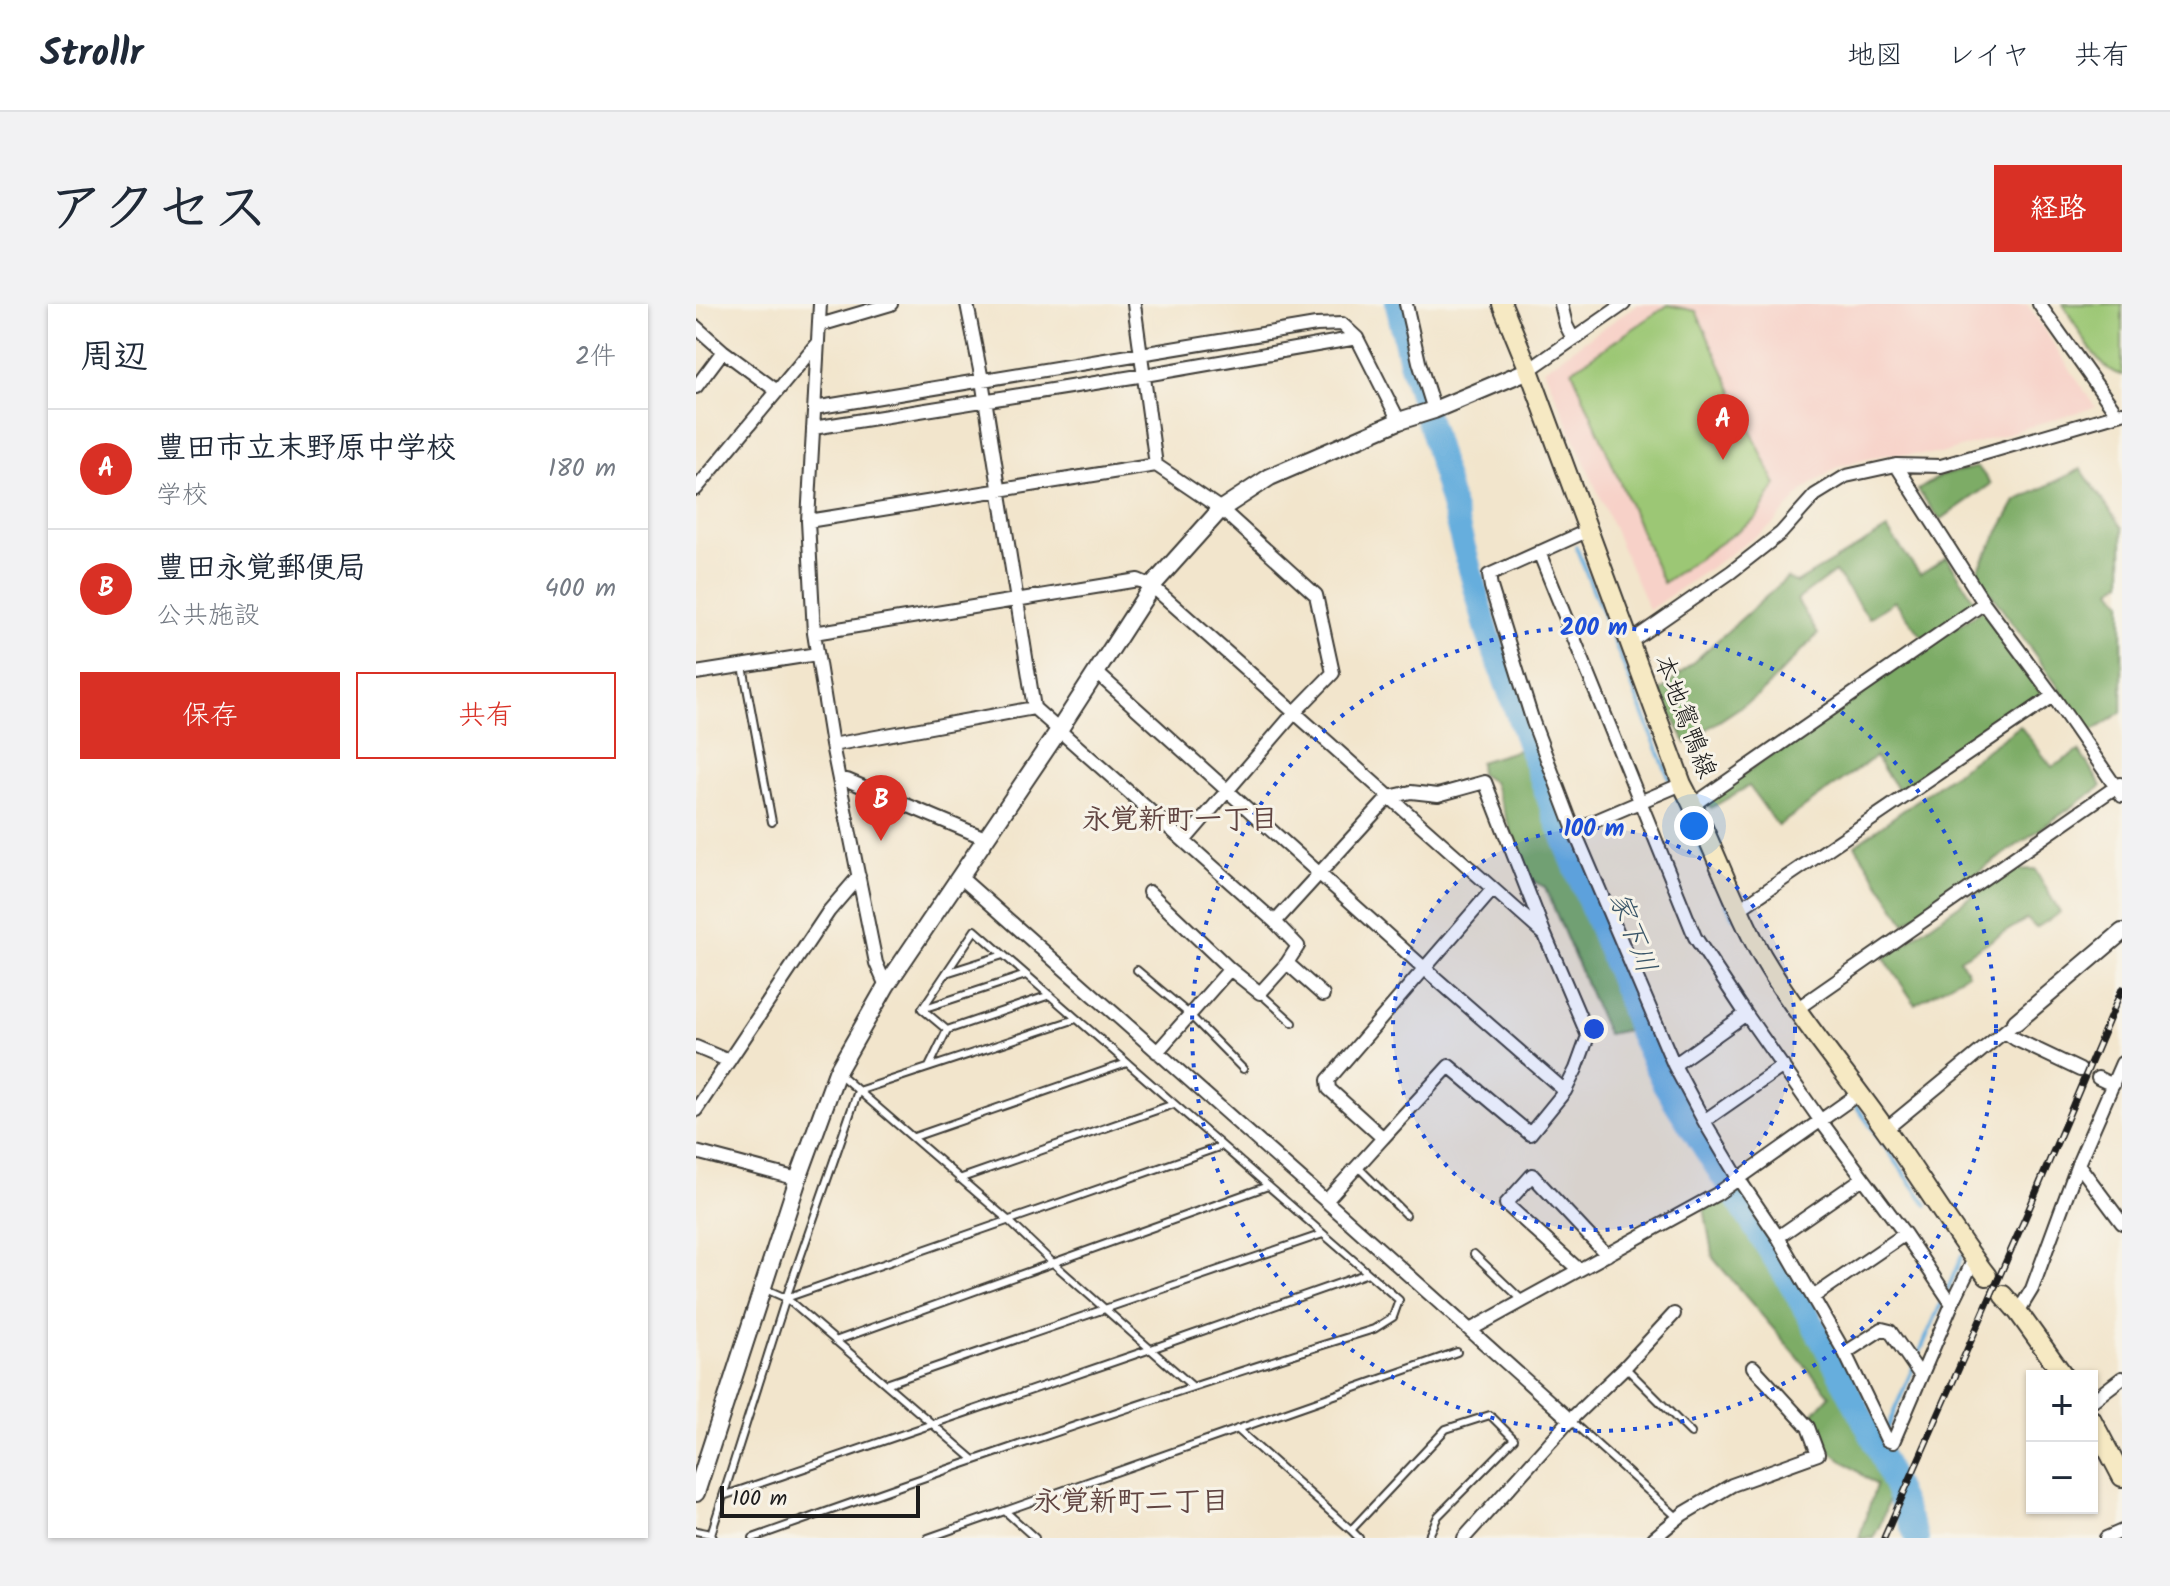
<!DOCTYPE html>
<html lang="ja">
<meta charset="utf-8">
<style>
body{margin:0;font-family:Kalam,"Klee One",sans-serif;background:#f2f2f3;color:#1f2937}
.controls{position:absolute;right:24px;bottom:24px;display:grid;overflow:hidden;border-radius:0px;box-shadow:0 2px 6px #0004}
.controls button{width:72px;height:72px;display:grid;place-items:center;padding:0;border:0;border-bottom:2px solid #e0e1e3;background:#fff;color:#1f2937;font:40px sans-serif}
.scale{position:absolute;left:24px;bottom:20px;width:200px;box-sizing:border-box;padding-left:8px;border:4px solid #1c1c1c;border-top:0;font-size:22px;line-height:28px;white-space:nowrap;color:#1c1c1c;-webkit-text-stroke:6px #f7f3e8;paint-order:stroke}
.you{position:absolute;left:998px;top:522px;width:28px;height:28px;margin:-20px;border:6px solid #fff;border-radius:50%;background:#1a73e8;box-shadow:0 0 0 12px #1a73e833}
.badge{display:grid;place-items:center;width:52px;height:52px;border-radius:50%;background:#d93025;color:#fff;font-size:26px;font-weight:700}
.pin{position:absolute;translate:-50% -66px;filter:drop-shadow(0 2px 4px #0008)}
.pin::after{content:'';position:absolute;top:42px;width:28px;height:24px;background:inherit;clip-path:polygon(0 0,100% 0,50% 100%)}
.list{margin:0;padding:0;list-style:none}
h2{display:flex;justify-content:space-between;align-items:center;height:104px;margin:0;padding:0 32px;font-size:34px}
h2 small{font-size:26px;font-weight:400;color:#747a83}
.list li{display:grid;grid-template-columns:52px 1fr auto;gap:24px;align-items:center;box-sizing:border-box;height:120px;padding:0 32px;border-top:2px solid #e0e1e3}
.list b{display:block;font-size:30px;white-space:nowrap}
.list p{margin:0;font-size:26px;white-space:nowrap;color:#747a83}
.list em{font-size:26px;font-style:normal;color:#747a83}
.actions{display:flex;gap:16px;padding:24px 32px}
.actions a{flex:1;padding:18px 0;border:2px solid #d93025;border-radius:0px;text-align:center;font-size:28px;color:#d93025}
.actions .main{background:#d93025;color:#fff}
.map{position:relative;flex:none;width:1426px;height:1234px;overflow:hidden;border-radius:0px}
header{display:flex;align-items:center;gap:48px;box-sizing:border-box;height:112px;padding:0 40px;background:#fff;border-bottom:2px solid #e0e1e3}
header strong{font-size:38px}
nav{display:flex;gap:44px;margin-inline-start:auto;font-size:28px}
.intro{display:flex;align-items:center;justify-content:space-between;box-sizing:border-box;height:192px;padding:0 48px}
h1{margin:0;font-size:56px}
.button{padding:20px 36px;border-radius:0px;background:#d93025;color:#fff;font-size:28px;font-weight:700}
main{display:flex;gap:48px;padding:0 48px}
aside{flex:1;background:#fff;border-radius:0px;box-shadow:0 2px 6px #0004}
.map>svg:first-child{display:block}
.built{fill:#f7d1c8}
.green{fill:#9cc774;stroke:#5c7248;stroke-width:2}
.forest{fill:#7dac66;stroke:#4c6441;stroke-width:2}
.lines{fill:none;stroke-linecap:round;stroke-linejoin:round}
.stream{stroke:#66aedd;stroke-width:4}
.river{stroke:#66aedd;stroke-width:24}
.service-casing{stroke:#3c3a36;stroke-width:10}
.minor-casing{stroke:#3c3a36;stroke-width:16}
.tertiary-casing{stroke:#3c3a36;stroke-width:20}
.secondary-casing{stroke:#3c3a36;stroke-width:22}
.service{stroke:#fff;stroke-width:6}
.minor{stroke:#fff;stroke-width:12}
.tertiary{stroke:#fff;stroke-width:16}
.secondary{stroke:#f6e9c3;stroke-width:18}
.rail-casing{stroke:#1c1c1c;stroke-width:7}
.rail{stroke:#f7f3e8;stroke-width:4;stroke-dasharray:12;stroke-linecap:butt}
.ring{fill:none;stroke:#1d4ed8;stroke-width:4;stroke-dasharray:4 8}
.labels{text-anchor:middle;stroke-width:6;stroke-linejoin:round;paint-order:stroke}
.street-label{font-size:26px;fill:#1c1c1c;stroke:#f7f3e8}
.neighbourhood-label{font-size:28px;font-weight:bold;fill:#604441;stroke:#f7f3e8}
.water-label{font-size:28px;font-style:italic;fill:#3a5669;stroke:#f7f3e8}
.centre{fill:#1d4ed8;stroke:#f7f3e8;stroke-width:4}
.ring-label{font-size:24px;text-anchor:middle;font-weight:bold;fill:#1d4ed8;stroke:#f7f3e8;stroke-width:6;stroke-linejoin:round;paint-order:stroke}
</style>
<header>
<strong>Strollr</strong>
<nav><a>地図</a><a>レイヤ</a><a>共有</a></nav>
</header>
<div class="intro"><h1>アクセス</h1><a class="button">経路</a></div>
<main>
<aside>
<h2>周辺<small>2件</small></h2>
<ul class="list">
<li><span class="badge">A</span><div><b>豊田市立末野原中学校</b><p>学校</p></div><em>180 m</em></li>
<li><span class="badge">B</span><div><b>豊田永覚郵便局</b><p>公共施設</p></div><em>400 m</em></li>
</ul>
<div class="actions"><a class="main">保存</a><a>共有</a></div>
</aside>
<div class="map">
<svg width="1426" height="1234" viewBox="0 0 1426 1234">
<rect width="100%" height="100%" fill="#f7f3e8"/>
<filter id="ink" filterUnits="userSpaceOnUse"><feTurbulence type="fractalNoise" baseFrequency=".0125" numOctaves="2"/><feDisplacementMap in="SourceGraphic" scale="16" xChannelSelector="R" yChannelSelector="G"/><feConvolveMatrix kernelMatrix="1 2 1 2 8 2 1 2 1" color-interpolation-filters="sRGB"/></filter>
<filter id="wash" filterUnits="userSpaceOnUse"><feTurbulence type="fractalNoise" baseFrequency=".006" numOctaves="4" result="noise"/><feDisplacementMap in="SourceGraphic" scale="32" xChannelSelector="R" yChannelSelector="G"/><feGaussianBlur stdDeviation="1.8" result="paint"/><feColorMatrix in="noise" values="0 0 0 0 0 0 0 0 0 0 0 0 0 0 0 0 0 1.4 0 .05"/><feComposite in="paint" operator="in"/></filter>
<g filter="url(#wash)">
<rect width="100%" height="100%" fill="#f2e5cc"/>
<!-- built -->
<path class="built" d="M942 0H1146L1147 2 1150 0H1331L1399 103 1244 150 1188 151 1144 162 1110 184 1076 221 953 306 848 65Z"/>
<!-- green -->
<path class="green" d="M1367 0H1426V71C1401 67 1380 20 1367 0Z
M972 1 1000 7 1080 181 1060 214 967 279 876 66Z"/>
<!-- forest -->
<path class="forest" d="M1282 163 1295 180 1244 216 1222 186 1246 171Z
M1385 165 1426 224V277L1416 285 1426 298V408L1395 428 1280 269 1320 197Z
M1191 225 1224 270 1251 253 1279 298 1227 334 1199 297 1173 314 1139 268 1101 296 1122 330 1064 390 990 439 964 388 1091 274 1100 279Z
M1287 305 1347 393 1204 489 1179 453 1082 522 1053 482 1015 504 1009 497Z
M1324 422 1356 463 1383 447 1406 482 1209 619 1159 541Z
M826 445 938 725 911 730 849 583 833 575 797 478 784 470 783 458Z
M1339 565 1364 609 1340 624 1331 615 1264 655 1272 669 1219 700 1188 654 1312 566Z
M1032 890 1090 980 1178 1141 1195 1188 1185 1219 1177 1234H1163L1180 1181 1127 1142 1116 1111 1134 1091 1017 954 1008 904Z"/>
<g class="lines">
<!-- stream -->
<path class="stream" d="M880 243 980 491 1037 613
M1143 778 1231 901
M1251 987 1266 951
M1190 1126 1247 995
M1181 1142 1186 1134"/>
<!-- river -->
<path class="river" d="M701 0 714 58 736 129 792 330 860 515 931 691 942 725 968 780 983 804 1095 980 1128 1040 1181 1142 1221 1234"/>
</g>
</g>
<g filter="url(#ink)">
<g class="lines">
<!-- service casing -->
<g class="service-casing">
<path id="service" d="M47 362 76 518
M441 666 493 710 547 765
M250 669 307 651
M564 689 597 719
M226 705 330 671
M251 726 354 691
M142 769 312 916 357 959 496 1082
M218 833 431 759
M661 862 710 911
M263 875 478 800
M778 950 827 997
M67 984 90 994 277 1155
M90 994 526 842
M139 1037 572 882
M929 1063 995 1129
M190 1080 627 930
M874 1116 981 1213
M541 1125 655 1226
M27 1192 455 1045 672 969
M310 1208 339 1234
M0 1227 15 1230
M17 1234 15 1230 90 994 162 787 380 715
M57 1234C263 1160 469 1090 678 1025L697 1013 703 996 279 626 226 705 251 726 233 763
M232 1234 761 1048
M663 1234 655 1226 750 1125 794 1111 818 1135 742 1212 732 1234"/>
</g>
<!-- minor casing -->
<g class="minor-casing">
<path id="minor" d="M124 0 112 217 118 329 136 441 180 659 190 682
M438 0 460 161
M710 0 723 58 738 106
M865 0 870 21 877 35
M1343 0 1421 110
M124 21 195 0
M0 23 27 47 81 87
M833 66 928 0
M0 83 27 47
M118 104 620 21 646 20 661 34 703 117
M117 124 449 71 661 34
M1200 161 1288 299 1357 392 1426 492
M0 185 122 38
M112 217 460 161 525 205 620 291 637 369 599 408 488 537 338 404
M893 226 793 271 795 283 837 418 878 526 978 761 1008 817 1042 874 1082 933 1149 1049 1191 1136 1197 1138 1256 1000 1278 955
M843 248 999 633 1050 710 1124 816 1209 930 1256 1000
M118 329 442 276 456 282 849 631
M934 338 1035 268 1085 229 1119 191 1150 172 1200 161 1245 162 1426 109
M0 369 121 350
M401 369 729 665 869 787
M136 441 338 404 286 76 271 0
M143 476H151L289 534
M997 501 1288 299
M878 526 986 480
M263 572 630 897 874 1116
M453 588 534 665 564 689 591 659 602 642 579 618 488 537
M1042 606 1357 392
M579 618 693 493 715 488 742 491 789 478 849 631 892 732 880 765 869 787 834 830 753 762 687 834
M591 659 627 691
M1102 704 1424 480
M1309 728 1319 735 1384 766
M0 743 33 757
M461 748 534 665
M978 761 1050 710
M1402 774 1417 781
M0 806 133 607 163 572
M1008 817 1087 762
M1190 825 1320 718
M0 848 102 875
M1382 860 1426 919
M630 897 687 834 633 785 632 776 797 585
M1082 933 1167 874
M882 965 810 900 836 871 911 951
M1117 993 1209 930
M1322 1008 1336 985 1382 860 1426 759
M774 1026 1021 890 1162 790
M1149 1049 1186 1025 1194 1027 1225 1072
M1396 1097 1426 1074
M768 1234 874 1116 929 1063 978 1010
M958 1234 987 1210 1036 1181 1122 1150 1112 1123 1057 1063
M1410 1234 1426 1227"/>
</g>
<!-- tertiary casing -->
<g class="tertiary-casing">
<path id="tertiary" d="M1320 718 1426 628
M0 1189 102 875 141 768 190 682 363 426 456 282 525 205 574 173 703 117 738 106 833 66"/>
</g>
<!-- secondary casing -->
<g class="secondary-casing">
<path id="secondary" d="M806 0 833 66 986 480C1016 536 1035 597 1066 652 1101 712 1150 769 1190 826 1225 874 1255 925 1291 972
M1307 991 1322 1008 1368 1072
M1396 1116 1426 1173"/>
</g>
<!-- service -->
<use href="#service" class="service"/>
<!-- minor -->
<use href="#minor" class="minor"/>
<!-- tertiary -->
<use href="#tertiary" class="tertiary"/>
<!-- secondary -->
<use href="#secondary" class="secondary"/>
<!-- rail casing -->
<g class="rail-casing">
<path id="rail" d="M1188 1234 1330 912 1426 685"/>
</g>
<!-- rail -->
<use href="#rail" class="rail"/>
</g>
</g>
<!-- distance rings -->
<circle cx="898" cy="725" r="201" fill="#1d4ed8" fill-opacity=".12"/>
<g class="ring">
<circle cx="898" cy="725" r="201"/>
<circle cx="898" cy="725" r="402"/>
</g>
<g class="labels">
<!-- street labels -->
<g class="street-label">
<text transform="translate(990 412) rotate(69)" y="9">本地鴛鴨線</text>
</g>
<!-- neighbourhood labels -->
<g class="neighbourhood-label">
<text x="484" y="524">永覚新町一丁目</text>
<text x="435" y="1206">永覚新町二丁目</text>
</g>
<!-- water labels -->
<g class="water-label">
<text transform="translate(938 628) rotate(69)" y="10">家下川</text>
</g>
</g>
<circle cx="898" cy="725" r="12" class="centre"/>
<g class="ring-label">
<text x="898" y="331">200 m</text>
<text x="898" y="532">100 m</text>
</g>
</svg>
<div class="controls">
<button>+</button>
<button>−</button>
</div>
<div class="scale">100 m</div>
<div class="you"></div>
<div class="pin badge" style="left:1027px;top:156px">A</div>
<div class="pin badge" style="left:185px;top:537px">B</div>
</div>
</main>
